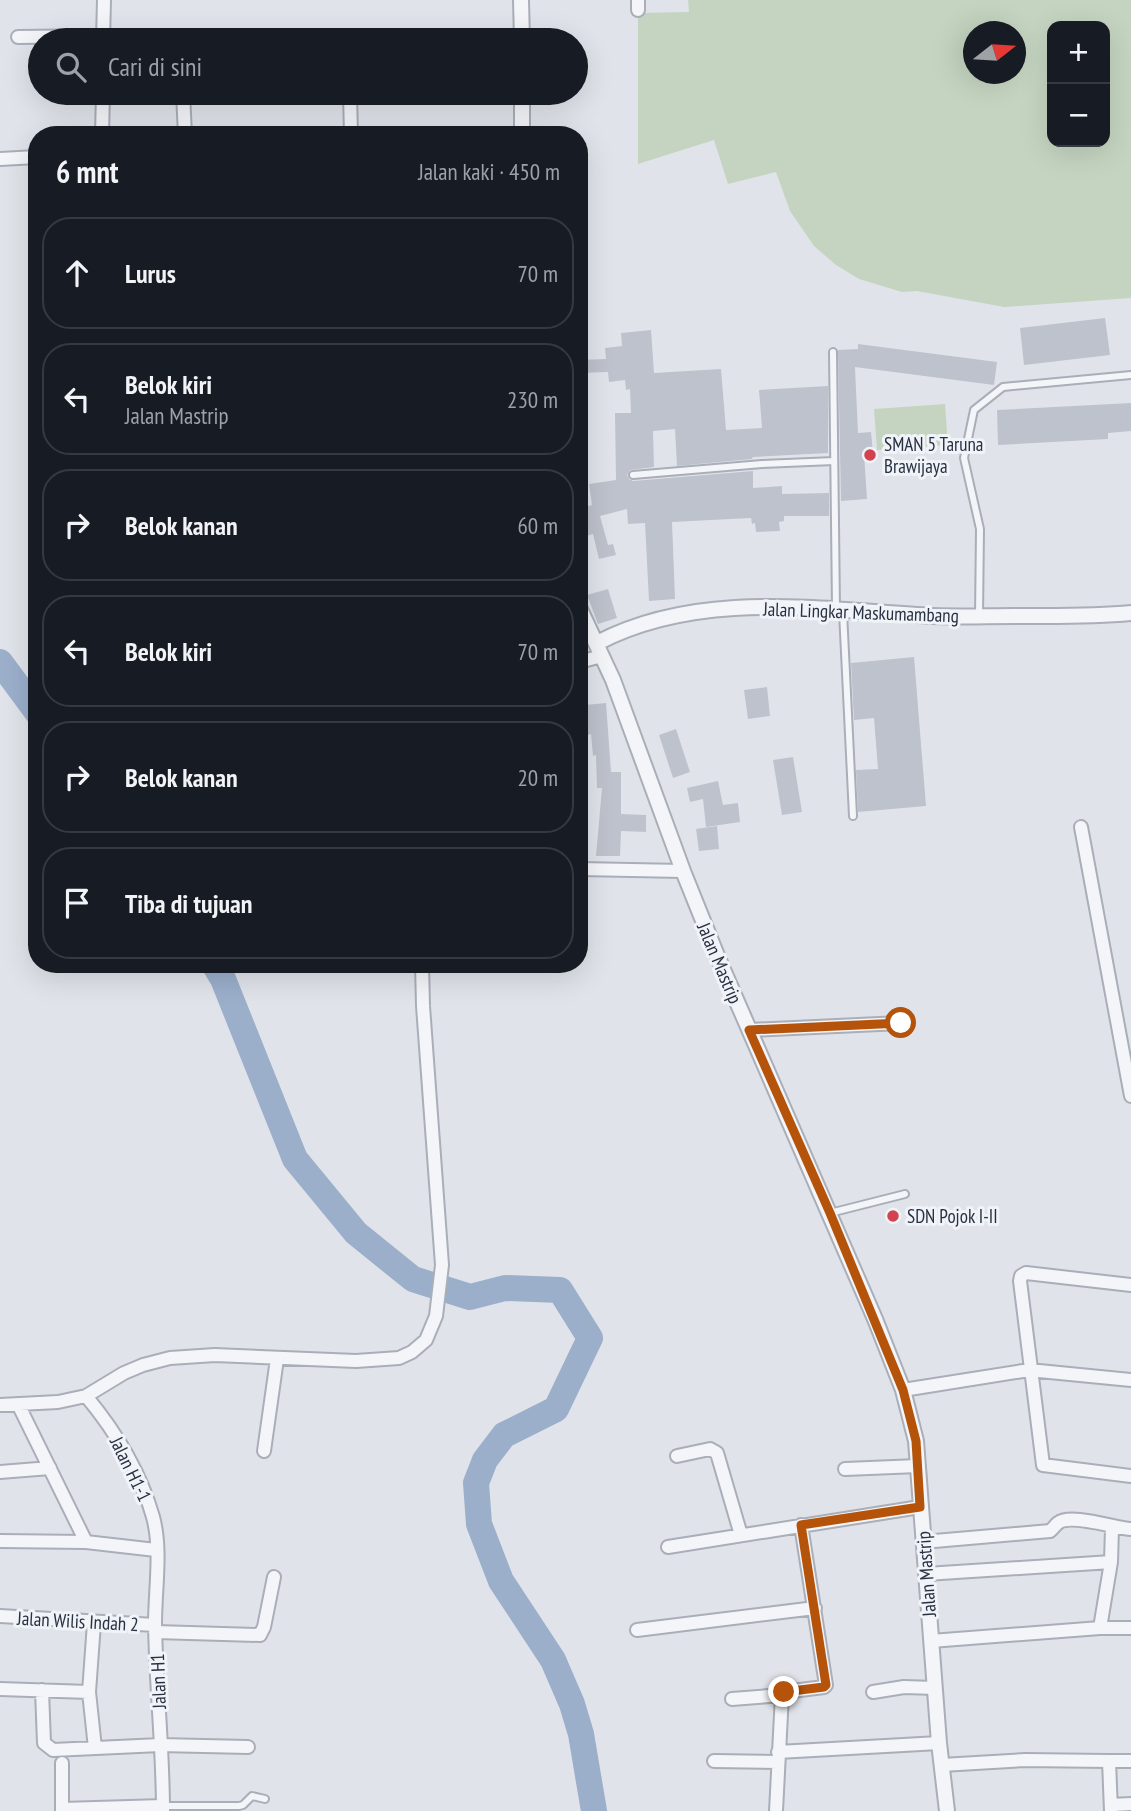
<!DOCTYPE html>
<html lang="id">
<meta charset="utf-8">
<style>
body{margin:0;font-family:"PT Sans Narrow",sans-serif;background:#20242c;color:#f1f3f6}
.controls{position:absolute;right:21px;top:21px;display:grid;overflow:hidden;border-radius:14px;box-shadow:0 7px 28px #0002}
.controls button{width:63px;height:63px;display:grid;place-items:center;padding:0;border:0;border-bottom:2px solid #363941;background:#171b24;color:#f1f3f6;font:35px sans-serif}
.compass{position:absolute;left:963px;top:21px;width:63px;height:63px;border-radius:50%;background:#171b24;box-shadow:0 7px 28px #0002;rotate:73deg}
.stop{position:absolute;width:21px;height:21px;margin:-16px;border:5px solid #b45309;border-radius:50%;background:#fff}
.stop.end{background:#b45309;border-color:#fff;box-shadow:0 2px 7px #0008}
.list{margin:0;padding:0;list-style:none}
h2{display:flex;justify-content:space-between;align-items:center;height:91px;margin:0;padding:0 28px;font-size:30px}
h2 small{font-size:23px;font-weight:400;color:#9ea1a6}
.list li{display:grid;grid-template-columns:46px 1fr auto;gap:21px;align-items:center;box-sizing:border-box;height:112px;margin:0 14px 14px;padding:0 14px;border:2px solid #363941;border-radius:28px}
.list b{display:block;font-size:26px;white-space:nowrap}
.list p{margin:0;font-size:23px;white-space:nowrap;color:#9ea1a6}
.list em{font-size:23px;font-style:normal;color:#9ea1a6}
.icon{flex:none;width:38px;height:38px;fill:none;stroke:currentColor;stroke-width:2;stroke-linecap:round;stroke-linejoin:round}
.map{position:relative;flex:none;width:1131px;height:1811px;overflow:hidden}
.search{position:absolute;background:#171b24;box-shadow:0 7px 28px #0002;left:28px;top:28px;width:560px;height:77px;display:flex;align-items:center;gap:18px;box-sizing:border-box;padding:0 24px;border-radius:38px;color:#9ea1a6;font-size:26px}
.panel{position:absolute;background:#171b24;box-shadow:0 7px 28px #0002;left:28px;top:126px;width:560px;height:847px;border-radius:28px}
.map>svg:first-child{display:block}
.green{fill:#c5d4c1;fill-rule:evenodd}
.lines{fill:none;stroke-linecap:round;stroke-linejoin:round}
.river{stroke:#9bafcb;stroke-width:26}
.building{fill:#bec2cd}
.service-casing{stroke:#a9aeb8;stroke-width:10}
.minor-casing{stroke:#a9aeb8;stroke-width:16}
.tertiary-casing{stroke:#a9aeb8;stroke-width:18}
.service{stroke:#f3f5f8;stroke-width:6}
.minor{stroke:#f3f5f8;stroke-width:12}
.tertiary{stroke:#f3f5f8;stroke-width:14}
.route{stroke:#b45309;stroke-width:9}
.poi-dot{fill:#d2434f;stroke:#f0f3f7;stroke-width:2.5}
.labels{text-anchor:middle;stroke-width:6;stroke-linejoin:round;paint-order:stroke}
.poi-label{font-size:19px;fill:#283042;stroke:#f0f3f7;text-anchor:start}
.street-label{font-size:19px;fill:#283042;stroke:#f0f3f7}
</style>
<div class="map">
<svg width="1131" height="1811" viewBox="0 0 1131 1811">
<rect width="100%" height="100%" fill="#e0e4ea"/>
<!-- green -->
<path class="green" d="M688 0H1131V298L1004 307 917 291 902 292 859 279 836 265 814 246 790 211 776 172 728 184 714 140 638 164V13L689 12ZM1052 26H1105V142H1052ZM974 32H1016V74H974Z
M945 404 948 445 877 450 874 409Z"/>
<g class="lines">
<!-- river -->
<path class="river" d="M0 662 37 712
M214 964 223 979 295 1159 356 1233 413 1279 470 1297 505 1288 560 1290 590 1338 556 1409 504 1435 485 1460 476 1483 479 1524 501 1581 553 1660 572 1704 581 1734 594 1811"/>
</g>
<!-- building -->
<path class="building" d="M1105 318 1110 355 1024 365 1020 328Z
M651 330 654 373 721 369 726 430 762 428 759 390 828 386V453L753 457 752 459 677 466 675 429 653 431 654 467 630 470 627 475 629 479 633 481 753 471V488L782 486V494L829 493V516H784V521L779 522 780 531 756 532 755 523 752 524 751 518 672 522 675 599 649 601 645 523 628 524 627 509 600 516 608 545 613 544 616 555 599 559 593 534 579 538V509L592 505 589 484 616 480 615 413H631L630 389 626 390 625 380 609 382 608 372 579 373V360L606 359 605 348 622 346 621 333Z
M858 344 997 362 994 385 855 367 858 433 871 432 873 453 864 454 867 499 841 501 838 350 858 349Z
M1131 403V431L1108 433V439L998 445 997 410Z
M608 589 617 618 598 624 587 595Z
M914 657 926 806 858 812 856 770 878 769 874 718 854 720 851 663Z
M767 687 770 716 748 719 744 690Z
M606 703 611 772H621V814L646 815V832L621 831 620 856H596L602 788H597L596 755 593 756 591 734 588 735 585 705Z
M676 729 690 772 673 778 659 735Z
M793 757 802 812 782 815 773 760Z
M718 781 723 805 738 803 740 822 706 827 703 799 690 802 687 788Z
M717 826 719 849 699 851 696 829Z"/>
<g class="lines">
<!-- service casing -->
<g class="service-casing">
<path id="service" d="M833 352 836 608
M633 475 762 464 834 461
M843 612 853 816
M979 616 980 529 964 458 974 410 1003 387 1131 375
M830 1213 905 1194
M163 1806H239L243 1805 252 1796 265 1799"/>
</g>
<!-- minor casing -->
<g class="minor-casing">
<path id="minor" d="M638 10V0
M18 37 103 36
M103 40 104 0
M183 93 185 135
M350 93 351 135
M102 135 103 93
M0 159 37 157
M579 662 602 656
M1081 827 1131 1096
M579 869 683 871
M749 1030 901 1023
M1131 1285 1026 1273 1021 1276 1020 1281 1043 1465 1131 1476
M903 1390 1029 1370 1131 1380
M86 1396C116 1432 140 1471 153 1517 162 1550 155 1589 155 1624 156 1686 163 1749 163 1811
M18 1404 86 1542
M0 1405 58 1402 86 1396 124 1373 143 1365 170 1358 215 1355 356 1361 399 1358 412 1352 426 1340 436 1316 442 1265 423 1006 422 964
M264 1451 277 1359
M677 1456 710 1449 717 1453 741 1535
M845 1469 918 1466
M0 1472 50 1468
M0 1541 86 1542 156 1550
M923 1542 1050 1531C1053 1529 1055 1525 1058 1523 1070 1513 1115 1528 1131 1529
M668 1547 920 1507
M926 1574 1111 1562
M0 1616 155 1625
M94 1623 89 1692 95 1748
M1100 1628 1111 1562 1112 1528
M637 1630 815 1608
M156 1632 260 1635 264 1627 274 1577
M931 1641 1100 1628H1131
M0 1689 89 1692
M42 1690 44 1743 53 1750 160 1745 248 1747
M873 1692 904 1687 935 1688
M732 1699 782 1695
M778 1752 939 1743
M714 1761 778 1762
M62 1763V1811
M942 1765 1025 1760 1109 1761
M1111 1805 1131 1804
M62 1809 163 1806
M776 1811 782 1695 784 1692 824 1687 826 1685 801 1525
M1111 1811 1109 1761H1131"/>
</g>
<!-- tertiary casing -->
<g class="tertiary-casing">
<path id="tertiary" d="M521 0 522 40
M522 93V135
M579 607 613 680 683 871 718 958 875 1319 903 1390 916 1441 939 1743 947 1811
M597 643C700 589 822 610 933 616 960 617 987 616 1014 616 1053 616 1092 617 1131 613"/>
</g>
<!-- service -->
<use href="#service" class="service"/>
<!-- minor -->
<use href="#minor" class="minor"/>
<!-- tertiary -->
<use href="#tertiary" class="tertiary"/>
</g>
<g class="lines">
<!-- route -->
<path class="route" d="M784 1692 824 1687 826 1685 801 1525 920 1507 916 1441 903 1390 830 1213 749 1030 901 1023"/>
</g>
<!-- markers -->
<g class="poi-dot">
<circle cx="870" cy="455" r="7"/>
<circle cx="893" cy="1216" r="7"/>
</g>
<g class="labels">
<!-- poi labels -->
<g class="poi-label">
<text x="884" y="451">SMAN 5 Taruna<tspan x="884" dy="22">Brawijaya</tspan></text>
<text x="907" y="1223">SDN Pojok I-II</text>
</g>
<!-- street labels -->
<g class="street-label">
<text transform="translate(861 612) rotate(2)" y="7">Jalan Lingkar Maskumambang</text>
<text transform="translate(720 963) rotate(67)" y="7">Jalan Mastrip</text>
<text transform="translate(131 1469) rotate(64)" y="7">Jalan H1-1</text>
<text transform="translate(926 1574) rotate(-94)" y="7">Jalan Mastrip</text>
<text transform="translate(78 1621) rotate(3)" y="7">Jalan Wilis Indah 2</text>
<text transform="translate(158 1681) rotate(-92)" y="7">Jalan H1</text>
</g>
</g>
</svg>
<div class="controls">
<button>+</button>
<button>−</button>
</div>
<svg class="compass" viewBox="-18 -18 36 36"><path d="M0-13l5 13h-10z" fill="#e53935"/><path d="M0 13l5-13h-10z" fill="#9ea1a6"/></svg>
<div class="stop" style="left:901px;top:1023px"></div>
<div class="stop end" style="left:784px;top:1692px"></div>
<div class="search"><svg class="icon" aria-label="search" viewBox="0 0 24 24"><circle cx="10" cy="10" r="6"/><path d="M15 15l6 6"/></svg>Cari di sini</div>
<section class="panel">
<h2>6 mnt<small>Jalan kaki · 450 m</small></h2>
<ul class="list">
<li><svg class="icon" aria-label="ahead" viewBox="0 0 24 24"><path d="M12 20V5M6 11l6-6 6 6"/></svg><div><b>Lurus</b></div><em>70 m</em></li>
<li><svg class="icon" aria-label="left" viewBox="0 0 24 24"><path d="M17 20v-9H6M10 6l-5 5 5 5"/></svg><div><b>Belok kiri</b><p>Jalan Mastrip</p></div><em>230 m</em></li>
<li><svg class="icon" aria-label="right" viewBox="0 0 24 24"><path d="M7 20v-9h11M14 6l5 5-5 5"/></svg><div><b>Belok kanan</b></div><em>60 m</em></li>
<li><svg class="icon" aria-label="left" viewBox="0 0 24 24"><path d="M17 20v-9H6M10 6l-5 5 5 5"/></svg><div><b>Belok kiri</b></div><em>70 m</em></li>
<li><svg class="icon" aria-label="right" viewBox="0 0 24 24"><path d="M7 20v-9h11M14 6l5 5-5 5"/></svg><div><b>Belok kanan</b></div><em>20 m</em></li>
<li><svg class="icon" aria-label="arrive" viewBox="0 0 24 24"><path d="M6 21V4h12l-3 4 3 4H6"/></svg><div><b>Tiba di tujuan</b></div></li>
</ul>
</section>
</div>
